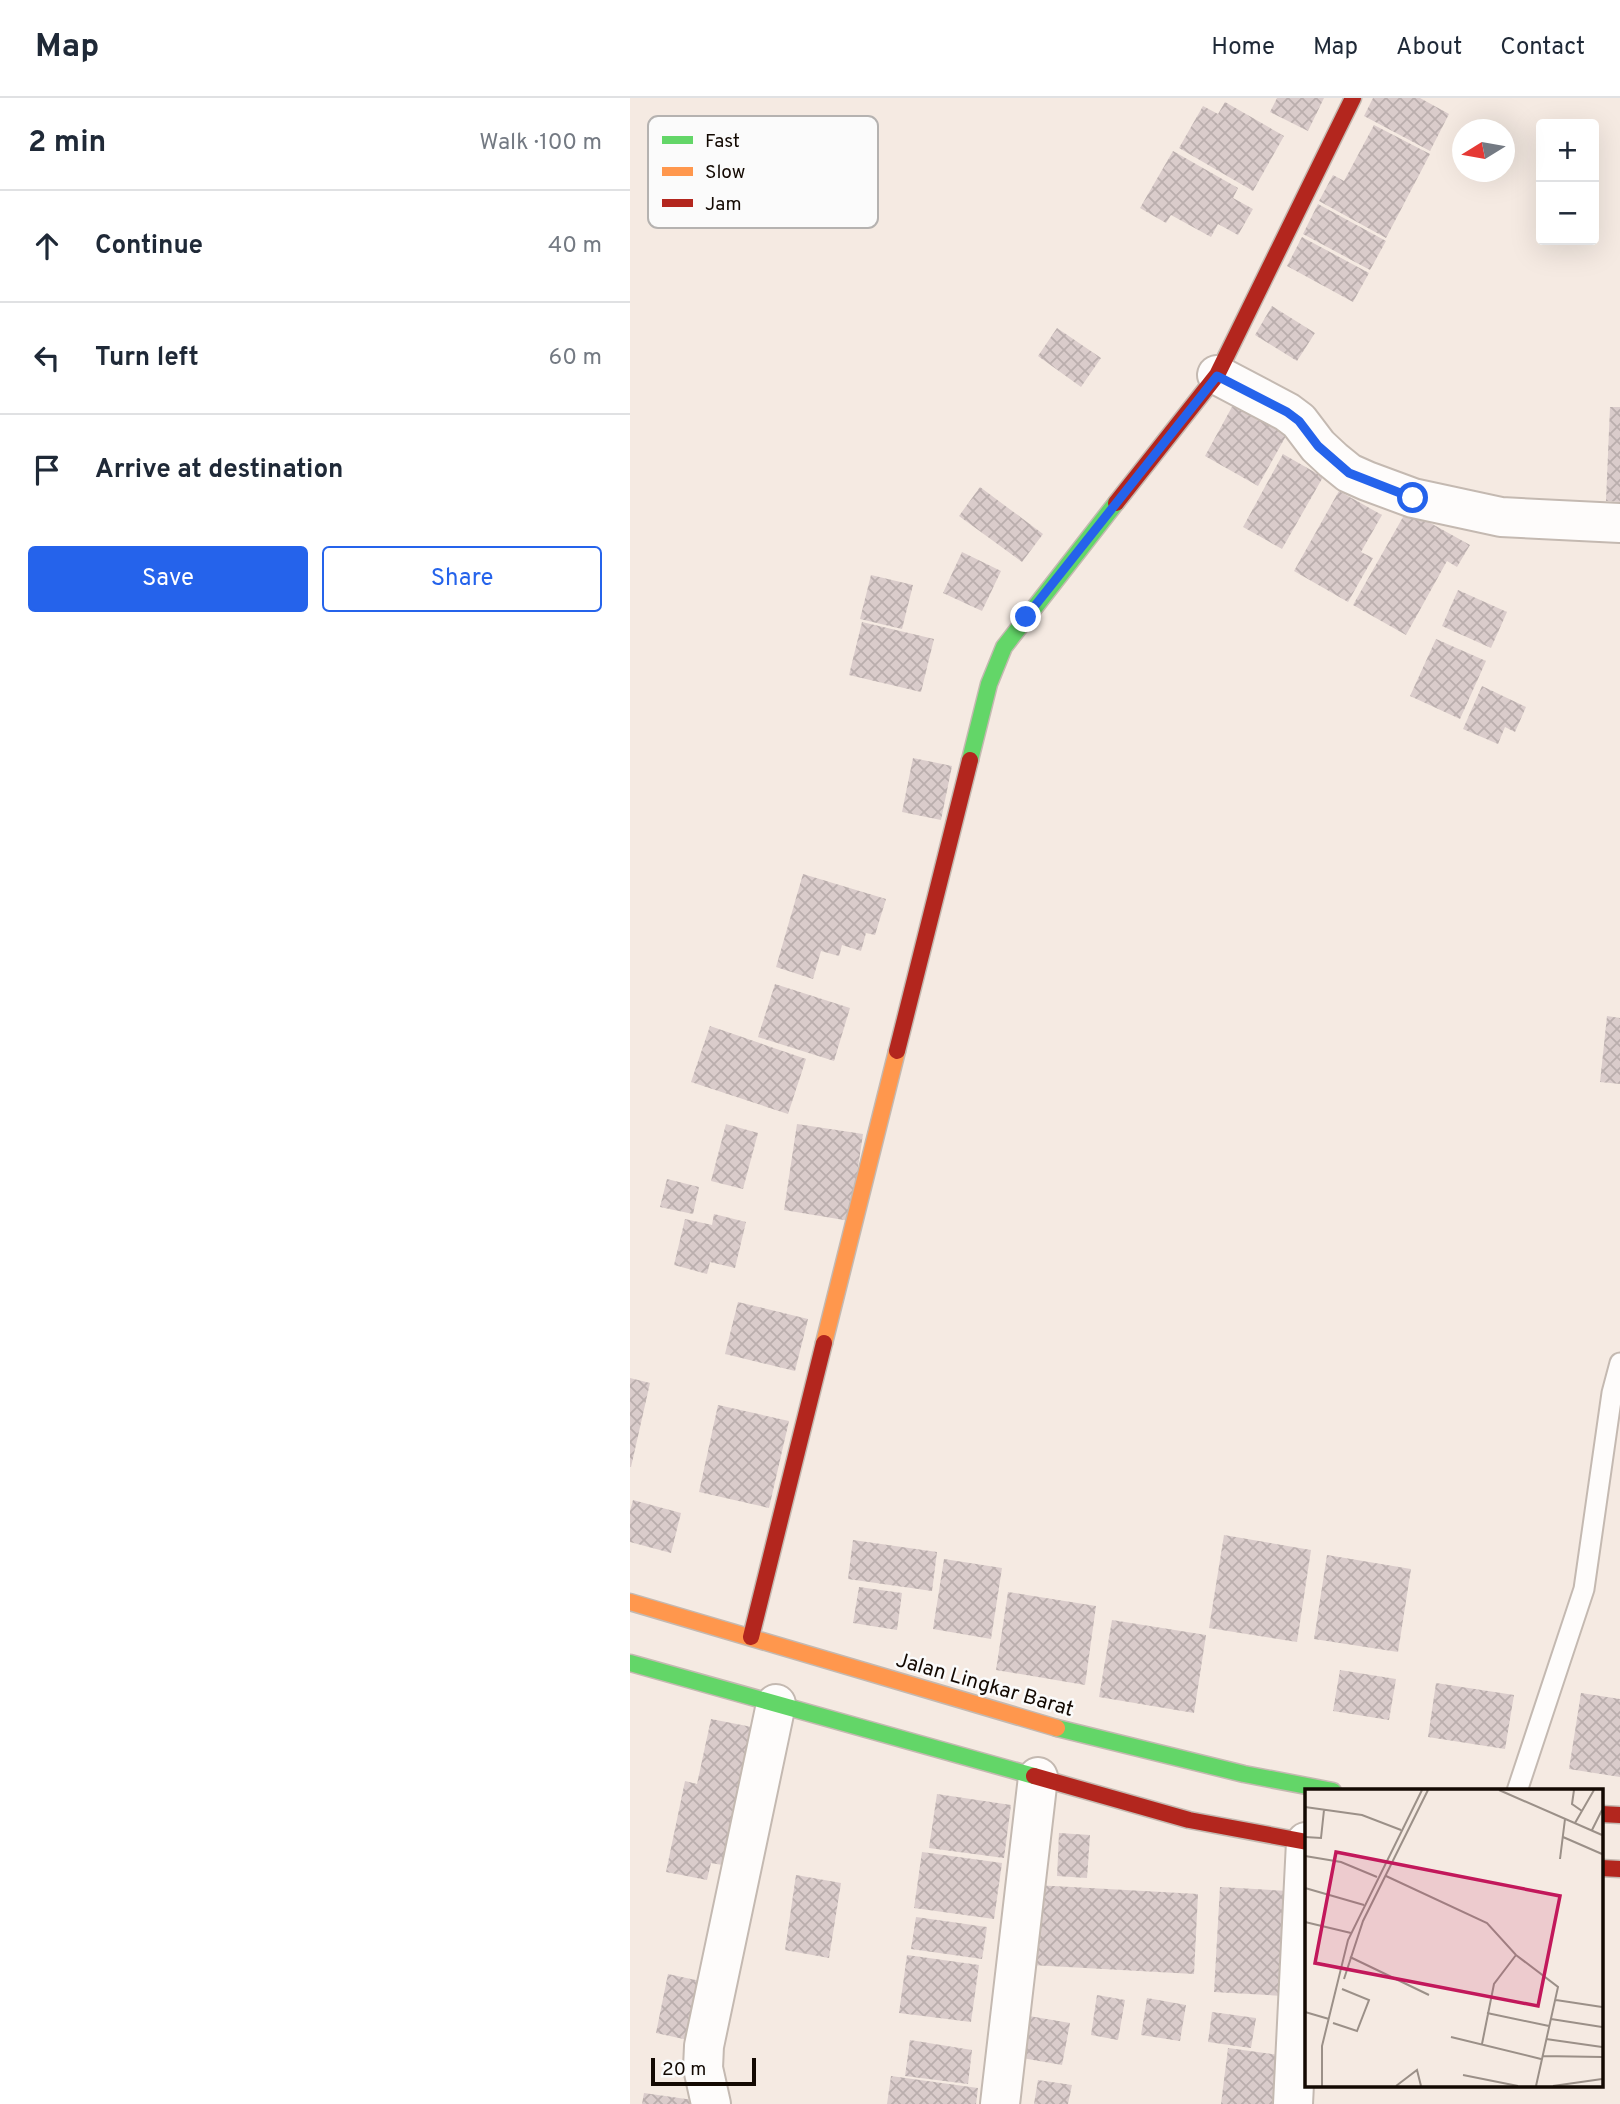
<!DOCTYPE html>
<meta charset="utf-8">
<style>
body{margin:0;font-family:Overpass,sans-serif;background:#f2f2f3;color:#1f2937}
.controls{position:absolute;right:21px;top:21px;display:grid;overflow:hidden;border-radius:7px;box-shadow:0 7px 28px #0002}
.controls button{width:63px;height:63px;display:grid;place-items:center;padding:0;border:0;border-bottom:2px solid #e0e1e3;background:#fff;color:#1f2937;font:35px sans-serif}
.compass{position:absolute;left:822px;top:21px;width:63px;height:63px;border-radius:50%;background:#fff;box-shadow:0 7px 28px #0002;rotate:259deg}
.scale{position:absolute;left:21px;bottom:18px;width:105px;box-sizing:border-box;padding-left:7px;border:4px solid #130902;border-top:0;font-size:19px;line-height:24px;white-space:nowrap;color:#130902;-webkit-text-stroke:5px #fbfbfb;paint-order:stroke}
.stop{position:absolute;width:21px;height:21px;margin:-16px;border:5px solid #2563eb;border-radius:50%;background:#fff}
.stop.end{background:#2563eb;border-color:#fff;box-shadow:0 2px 7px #0008}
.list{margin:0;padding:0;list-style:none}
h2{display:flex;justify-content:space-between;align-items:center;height:91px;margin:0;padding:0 28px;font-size:30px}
h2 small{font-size:23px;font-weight:400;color:#747a83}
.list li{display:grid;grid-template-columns:46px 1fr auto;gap:21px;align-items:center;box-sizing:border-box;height:112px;padding:0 28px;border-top:2px solid #e0e1e3}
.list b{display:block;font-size:26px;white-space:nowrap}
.list em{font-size:23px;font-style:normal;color:#747a83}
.actions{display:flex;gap:14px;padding:21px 28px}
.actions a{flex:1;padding:16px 0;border:2px solid #2563eb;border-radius:7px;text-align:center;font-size:24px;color:#2563eb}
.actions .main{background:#2563eb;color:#fff}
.icon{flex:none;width:38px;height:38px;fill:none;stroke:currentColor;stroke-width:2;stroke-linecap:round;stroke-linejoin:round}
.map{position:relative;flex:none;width:990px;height:2006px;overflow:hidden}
header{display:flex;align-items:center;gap:42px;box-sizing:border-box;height:98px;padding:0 35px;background:#fff;border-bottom:2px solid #e0e1e3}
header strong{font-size:33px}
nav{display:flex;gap:38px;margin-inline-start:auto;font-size:24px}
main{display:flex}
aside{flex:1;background:#fff}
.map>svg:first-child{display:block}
.building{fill:url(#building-cross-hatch)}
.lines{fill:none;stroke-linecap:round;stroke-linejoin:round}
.lane-casing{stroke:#c4b9b1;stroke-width:23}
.street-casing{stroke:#c4b9b1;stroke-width:42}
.fast-casing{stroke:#c4b9b1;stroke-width:19}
.slow-casing{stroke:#c4b9b1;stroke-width:19}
.jam-casing{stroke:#c4b9b1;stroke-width:19}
.lane{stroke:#fefcfb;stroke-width:19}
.street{stroke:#fefcfb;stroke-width:38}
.fast{stroke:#63d668;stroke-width:16}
.slow{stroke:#ff974d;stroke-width:16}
.jam{stroke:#b3261e;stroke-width:16}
.route{stroke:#2563eb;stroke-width:9}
.labels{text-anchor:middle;stroke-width:5;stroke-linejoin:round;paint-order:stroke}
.street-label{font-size:21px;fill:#130902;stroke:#fbfbfb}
.inset-road{fill:none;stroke:#9b9088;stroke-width:2}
.view{fill:#c2185b;fill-opacity:0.15;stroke:#c2185b;stroke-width:3.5}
.inset-edge{fill:none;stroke:#130902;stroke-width:3.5}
.key{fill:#fbfbfb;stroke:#b5b2b0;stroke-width:2}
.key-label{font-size:19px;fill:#130902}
</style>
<header>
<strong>Map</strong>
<nav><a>Home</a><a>Map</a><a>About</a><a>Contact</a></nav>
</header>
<main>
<aside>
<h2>2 min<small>Walk · 100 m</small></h2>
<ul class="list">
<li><svg class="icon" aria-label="ahead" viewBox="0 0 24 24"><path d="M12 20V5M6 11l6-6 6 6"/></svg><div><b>Continue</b></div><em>40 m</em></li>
<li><svg class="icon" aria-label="left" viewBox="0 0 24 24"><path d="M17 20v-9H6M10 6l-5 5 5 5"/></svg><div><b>Turn left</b></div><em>60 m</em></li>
<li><svg class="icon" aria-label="arrive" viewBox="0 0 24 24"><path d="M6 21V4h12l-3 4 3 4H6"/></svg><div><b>Arrive at destination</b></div></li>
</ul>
<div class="actions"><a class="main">Save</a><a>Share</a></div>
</aside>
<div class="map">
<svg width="990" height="2006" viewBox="0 0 990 2006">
<defs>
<pattern id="building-cross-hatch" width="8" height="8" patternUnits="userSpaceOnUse" patternTransform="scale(1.75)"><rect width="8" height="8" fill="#dacccb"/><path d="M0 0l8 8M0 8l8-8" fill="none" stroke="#baaead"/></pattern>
</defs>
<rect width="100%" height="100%" fill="#f5eae2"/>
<!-- building -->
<path class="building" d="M647 0H694L678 33 640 14Z
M743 0H790L819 16 800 53 734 18Z
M595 4 654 38 623 93 549 50 573 8 588 16Z
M744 27 800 56 756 140 689 103 703 77 714 83Z
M543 53 608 90 603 100 623 111 608 137 588 126 581 139 541 117 536 125 510 110Z
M688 106 756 143 740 172 673 136Z
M672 139 739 175 723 204 657 168Z
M642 208 685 235 667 263 625 237Z
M427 230 471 260 451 289 408 258Z
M608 298 661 329 628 388 575 358Z
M980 309H990V404L976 403Z
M653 356 693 379 652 451 613 429Z
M350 389 413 436 392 464 329 418Z
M709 393 752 417 731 454 743 460 718 504 664 473Z
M777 412 840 447 827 469 817 463 776 537 723 507Z
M332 454 371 473 352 513 313 495Z
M241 477 283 487 272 531 230 521Z
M828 492 877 514 861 550 812 528Z
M232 524 304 541 291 594 219 577Z
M806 541 856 563 830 621 780 598Z
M852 588 896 609 885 634 875 629 868 646 833 631Z
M283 660 322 668 311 722 272 714Z
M173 776 256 801 245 837 236 835 231 853 212 847 209 858 191 853 183 881 146 869Z
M145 886 220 910 204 963 128 939Z
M977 918 990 920V986L970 984Z
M80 928 176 961 158 1016 61 984Z
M96 1026 128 1035 113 1091 81 1083Z
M167 1026 233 1036 220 1123 154 1112Z
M37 1081 69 1089 63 1116 30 1109Z
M84 1116 116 1124 105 1170 80 1164 77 1176 44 1167 55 1121 82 1127Z
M108 1204 178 1221 165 1273 95 1256Z
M0 1280 20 1285 1 1369H0Z
M88 1307 159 1323 139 1410 69 1394Z
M3 1402 51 1415 41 1455 0 1444V1413Z
M594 1437 681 1452 667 1544 579 1530Z
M223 1442 307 1454 302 1493 218 1481Z
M697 1457 781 1471 768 1554 684 1541Z
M314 1461 372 1470 361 1541 303 1531Z
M229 1489 272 1495 267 1532 223 1525Z
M378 1494 466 1508 455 1587 366 1572Z
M482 1522 576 1537 564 1615 469 1599Z
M710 1572 766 1581 759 1622 703 1613Z
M806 1585 884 1597 875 1651 798 1639Z
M951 1595 990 1601V1679L939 1671Z
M81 1621 127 1630 98 1768 81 1765 77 1782 36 1774 55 1683 67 1686Z
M307 1696 381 1707 374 1760 299 1750Z
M429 1735 460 1737 457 1780 427 1778Z
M292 1754 372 1765 364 1821 284 1810Z
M166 1777 211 1785 199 1860 155 1852Z
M405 1787 568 1796 564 1876 401 1867Z
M590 1789 659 1793 653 1898 584 1894Z
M286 1819 357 1829 352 1861 281 1851Z
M277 1857 349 1867 341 1924 269 1915Z
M38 1876 70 1883 58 1942 26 1935Z
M467 1897 495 1902 488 1942 461 1937Z
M517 1900 556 1907 550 1943 511 1937Z
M582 1914 626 1920 621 1950 578 1944Z
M399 1918 440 1925 432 1967 392 1960Z
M280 1942 342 1952 338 1986 275 1978Z
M598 1950 649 1957 642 2006H591Z
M261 1978 348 1990 346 2006H257Z
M408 1982 442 1987 438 2006H404Z
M14 1995 63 2002 62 2006H12Z"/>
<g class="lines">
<!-- lane casing -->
<g class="lane-casing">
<path id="lane" d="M887 1693 954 1491 982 1295 990 1265"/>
</g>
<!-- street casing -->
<g class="street-casing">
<path id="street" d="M587 277 657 314 669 323 688 348 703 362 719 375 737 383 783 400 871 419 990 425
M81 2006 73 1970 74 1948 146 1606
M370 2006 408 1679
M663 2006 676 1744"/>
</g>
<!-- fast casing -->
<g class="fast-casing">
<path id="fast" d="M340 662 359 586 374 549 486 405
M0 1565 404 1678
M427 1630 614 1676 703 1693"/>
</g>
<!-- slow casing -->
<g class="slow-casing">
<path id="slow" d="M194 1245 267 953
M0 1504 427 1630"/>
</g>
<!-- jam casing -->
<g class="jam-casing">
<path id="jam" d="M486 405 587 277 723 0
M267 953 340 662
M121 1539 194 1245
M404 1678 559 1722 677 1744
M971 1716 990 1717
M971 1770 990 1771"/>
</g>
<!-- lane -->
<use href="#lane" class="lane"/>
<!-- street -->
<use href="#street" class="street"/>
<!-- fast -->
<use href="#fast" class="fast"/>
<!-- slow -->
<use href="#slow" class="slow"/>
<!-- jam -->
<use href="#jam" class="jam"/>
</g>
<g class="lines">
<!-- route -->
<path class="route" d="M396 519 587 278 657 314 669 323 688 348 719 375 783 400"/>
</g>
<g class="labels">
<!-- street labels -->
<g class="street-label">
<text transform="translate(355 1586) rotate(16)" y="7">Jalan Lingkar Barat</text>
</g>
</g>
<!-- overview -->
<g transform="translate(675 1691)">
<rect width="298" height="298" fill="#f5eae2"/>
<path class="inset-road" d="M194 1 297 46M269 1 267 15 277 22M0 18 57 26 96 41M270 34 289 1M287 41 297 21M0 48 16 49 19 21M258 48 297 65M0 67 36 73 72 88M255 70 260 30M81 87 182 134 211 166 253 198 231 297M0 99 59 116M0 133 46 144M45 168 124 206M39 190 58 132 123 1M251 211 297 218M0 223 24 230M182 224 244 237M246 230 297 238M28 234 52 242 64 211 37 200M146 248 236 270M241 250 297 258M177 255 189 195 211 166M237 267 297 268M158 286 213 297M17 297V257L43 151 117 1M91 297 112 281 116 297M248 297 297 290"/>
<path class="view" d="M31 63 255 107 233 217 10 174Z"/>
<rect width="298" height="298" class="inset-edge"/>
</g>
<!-- legend -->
<rect x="18" y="18" width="230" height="112" rx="10" class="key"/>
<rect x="32" y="38" width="31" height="8" fill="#63d668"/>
<rect x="32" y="69" width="31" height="9" fill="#ff974d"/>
<rect x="32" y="101" width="31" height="8" fill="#b3261e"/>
<g class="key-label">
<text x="75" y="49">Fast</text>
<text x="75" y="80">Slow</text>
<text x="75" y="112">Jam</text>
</g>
</svg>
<div class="controls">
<button>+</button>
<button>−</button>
</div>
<svg class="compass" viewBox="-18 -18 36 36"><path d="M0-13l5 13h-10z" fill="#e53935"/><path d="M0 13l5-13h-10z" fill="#747a83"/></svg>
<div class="scale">20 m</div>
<div class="stop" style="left:783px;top:400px"></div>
<div class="stop end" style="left:396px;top:519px"></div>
</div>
</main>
